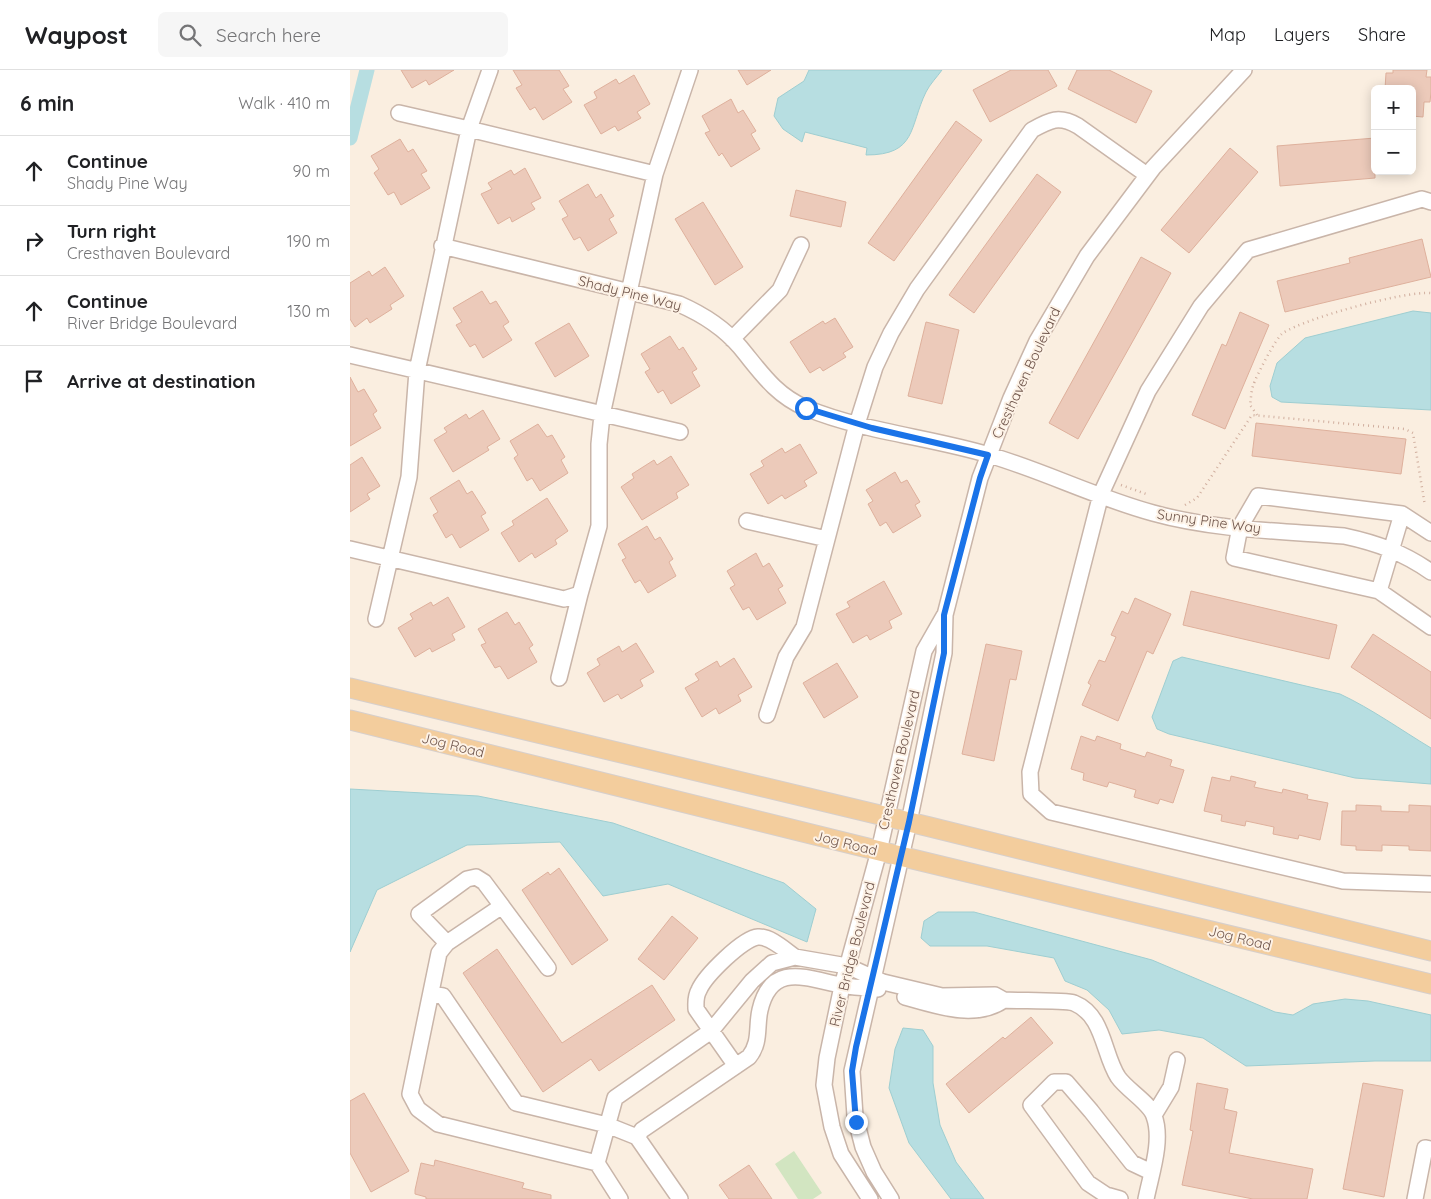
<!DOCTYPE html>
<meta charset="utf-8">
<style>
body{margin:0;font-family:Quicksand,sans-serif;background:#f6f6f6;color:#202124}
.controls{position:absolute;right:15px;top:15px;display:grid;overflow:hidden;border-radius:8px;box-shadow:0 2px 12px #0003}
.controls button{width:45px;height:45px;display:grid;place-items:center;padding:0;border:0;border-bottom:1px solid #e0e0e0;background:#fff;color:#202124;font:25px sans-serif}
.stop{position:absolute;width:15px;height:15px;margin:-11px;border:4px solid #1a73e8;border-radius:50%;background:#fff}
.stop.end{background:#1a73e8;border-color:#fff;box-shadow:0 1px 5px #0008}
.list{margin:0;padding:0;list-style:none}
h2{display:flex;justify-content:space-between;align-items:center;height:65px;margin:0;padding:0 20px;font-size:21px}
h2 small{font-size:16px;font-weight:400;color:#757577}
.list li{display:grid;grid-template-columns:32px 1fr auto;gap:15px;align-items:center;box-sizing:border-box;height:70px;padding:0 20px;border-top:1px solid #e0e0e0}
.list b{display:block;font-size:19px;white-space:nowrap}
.list p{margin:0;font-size:16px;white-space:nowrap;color:#757577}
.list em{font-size:16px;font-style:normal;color:#757577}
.icon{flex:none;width:28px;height:28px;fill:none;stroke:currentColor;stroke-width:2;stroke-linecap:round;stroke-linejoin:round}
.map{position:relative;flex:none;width:1081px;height:1129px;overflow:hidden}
header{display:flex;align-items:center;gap:30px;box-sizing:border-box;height:70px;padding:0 25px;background:#fff;border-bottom:1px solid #e0e0e0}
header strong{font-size:24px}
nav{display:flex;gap:28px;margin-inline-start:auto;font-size:18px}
.search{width:350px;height:45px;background:#f6f6f6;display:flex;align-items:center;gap:12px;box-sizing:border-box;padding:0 18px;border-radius:8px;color:#757577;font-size:19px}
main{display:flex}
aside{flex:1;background:#fff}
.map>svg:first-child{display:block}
.green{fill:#d2e5c1}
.water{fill:#b7dee1;stroke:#9eced1}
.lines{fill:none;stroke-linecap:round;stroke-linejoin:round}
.canal{stroke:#b7dee1;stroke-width:15}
.building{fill:#eccaba;stroke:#deb09c}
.minor-casing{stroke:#c9b5a9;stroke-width:18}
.major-casing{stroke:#d6cfcc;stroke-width:21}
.path{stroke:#d0ae9e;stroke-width:2.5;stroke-dasharray:1 4;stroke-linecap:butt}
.minor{stroke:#fff;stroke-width:15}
.major{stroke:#f3cd9d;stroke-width:19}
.route{stroke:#1a73e8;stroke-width:6}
.labels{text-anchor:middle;stroke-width:4;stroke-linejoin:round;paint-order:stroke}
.street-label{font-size:14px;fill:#6e544a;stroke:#fdf2e6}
</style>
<header>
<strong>Waypost</strong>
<div class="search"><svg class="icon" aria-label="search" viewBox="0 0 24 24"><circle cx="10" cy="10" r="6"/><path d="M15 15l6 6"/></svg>Search here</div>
<nav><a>Map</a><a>Layers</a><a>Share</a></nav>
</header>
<main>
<aside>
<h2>6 min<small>Walk · 410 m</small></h2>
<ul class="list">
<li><svg class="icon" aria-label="ahead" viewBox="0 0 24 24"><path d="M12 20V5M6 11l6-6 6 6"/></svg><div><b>Continue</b><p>Shady Pine Way</p></div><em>90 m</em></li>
<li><svg class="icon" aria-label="right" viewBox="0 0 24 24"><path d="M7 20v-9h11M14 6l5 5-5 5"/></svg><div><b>Turn right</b><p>Cresthaven Boulevard</p></div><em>190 m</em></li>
<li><svg class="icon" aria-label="ahead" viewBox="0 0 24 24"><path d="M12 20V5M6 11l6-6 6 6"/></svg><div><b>Continue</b><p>River Bridge Boulevard</p></div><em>130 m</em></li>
<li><svg class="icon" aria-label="arrive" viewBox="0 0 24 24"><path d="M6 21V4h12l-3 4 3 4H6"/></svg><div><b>Arrive at destination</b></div></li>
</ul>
</aside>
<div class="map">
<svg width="1081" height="1129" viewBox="0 0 1081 1129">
<rect width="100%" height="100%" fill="#faeee0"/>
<!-- green -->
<path class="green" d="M444 1081 472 1123 463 1129H448L425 1094Z"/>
<!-- water -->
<path class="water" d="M459 0H592C587 7 580 14 576 22 559 57 567 85 516 85L517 78 455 62 452 72 433 59 424 46 428 28 454 11Z
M1063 241 1081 243V340L931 332 922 327 920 316 927 293 955 268Z
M832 587 990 624C1022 639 1051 660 1081 678V714L1005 708 819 664 807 659 802 647 823 591Z
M0 719 128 726 263 753 434 813 466 839 457 872 318 814 253 826 210 772 117 775 27 820 0 882Z
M588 842H624L802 890 925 942 943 945 963 934 995 929 1018 931 1081 945V991H1025L896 996 853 968 809 960 772 964 759 940 737 920 715 911 704 888 637 876H580L571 868 574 851Z
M553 958 573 960 583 976V1013L590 1055 606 1092 634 1129H601L559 1073 539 1018 545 979Z"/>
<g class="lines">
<!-- canal -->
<path class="canal" d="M0 68 17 0"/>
</g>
<!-- building -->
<path class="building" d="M51 0H104L79 15 76 10 62 18Z
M163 0H209L219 16 213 19 222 32 193 50 185 37 180 40 166 18 172 15Z
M388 0H421L397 15Z
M661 0H698L707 16 640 52 623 20Z
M727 0H759L802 21 786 53 718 19Z
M1043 0H1077L1076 7H1081V22L1080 32H1074L1073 47 1062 46V19H1035L1036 3H1043Z
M284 5 300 34 287 42 291 48 268 61 265 56 251 64 234 35 247 28 244 22 266 9 269 14Z
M381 29 388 43 393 40 406 61 401 64 410 79 381 97 372 83 369 86 355 63 360 61 352 46Z
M606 51 632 70 544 191 518 173Z
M1025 68V108L930 116 927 76Z
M50 69 58 82 63 79 77 101 71 104 80 118 51 135 44 122 38 125 24 103 29 99 21 86Z
M880 78 908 102 839 183 811 160Z
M175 98 191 128 181 133 185 139 162 152 160 147 148 154 131 124 142 119 138 113 161 100 164 105Z
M687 104 711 122 624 243 599 225Z
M238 114 246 128 251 124 264 146 259 149 267 163 238 181 230 167 224 170 212 149 218 146 209 131Z
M446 120 496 132 491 157 440 146Z
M353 132 393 197 365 215 325 149Z
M1072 169 1081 207 935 242 927 211 1000 193 999 188Z
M791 187 821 203 728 369 699 353Z
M35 197 54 226 40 235 42 239 20 253 17 248 5 257 0 249V213L19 201 22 206Z
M132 221 140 234 146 231 159 252 153 256 162 270 133 288 125 274 120 277 106 255 112 252 103 238Z
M890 242 919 255 875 359 842 345 872 274 876 276Z
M485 248 503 277 493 283 496 287 473 301 470 297 460 303 440 272 473 251 475 254Z
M576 252 609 260 592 334 558 326Z
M219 253 239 286 205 307 185 273Z
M320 266 329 280 333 277 347 299 342 302 350 316 321 334 313 320 308 323 295 302 300 299 291 284Z
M0 307 8 322 14 319 27 341 23 344 31 358 0 376Z
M133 340 150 369 137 377 139 380 103 402 84 370 97 362 94 358 116 344 119 349Z
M906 353 1056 369 1051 404 902 386Z
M188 354 197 367 202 365 215 387 211 390 218 403 190 421 182 408 177 411 164 388 168 385 160 371Z
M450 374 467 403 454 411 457 416 435 429 432 425 418 434 400 404 414 396 411 391 432 378 435 383Z
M321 386 339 415 326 423 328 428 292 450 271 417 284 408 282 404 304 390 307 395Z
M12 387 30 416 17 424 20 429 0 442V395Z
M545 402 551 413 557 410 570 432 565 435 571 446 543 463 536 452 530 456 518 434 523 431 516 420Z
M109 410 117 424 122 421 136 443 131 446 139 460 110 478 102 464 96 468 83 445 88 442 80 428Z
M197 428 218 461 205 470 207 474 185 488 182 483 169 492 151 463 164 455 162 451Z
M297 456 305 470 310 467 323 489 319 492 326 506 298 523 290 510 285 513 272 490 276 488 268 474Z
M406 483 413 497 419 493 433 516 428 519 436 533 407 550 399 537 393 540 380 518 385 515 377 501Z
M534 511 552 544 539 551 542 558 520 570 517 565 503 573 486 544 500 537 497 532Z
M841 521 987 555 979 589 833 555Z
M98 527 115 557 102 564 105 570 82 582 80 578 65 587 48 558 63 549 60 544 81 532 83 536Z
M785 528 821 544 803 584 797 581 768 651 732 635 741 615 738 613 749 590 755 592 766 567 761 565 772 541 778 544Z
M157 542 165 555 169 552 183 575 179 578 187 592 158 609 150 596 145 598 131 575 136 573 128 559Z
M1023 564 1081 602V649L1001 597Z
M286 573 304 602 290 610 293 616 271 629 268 624 254 632 237 603 250 595 247 589 269 576 272 582Z
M636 574 672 581 666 610 660 609 644 691 612 684Z
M384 588 402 617 388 625 391 631 369 644 366 638 352 647 335 618 349 610 345 604 367 591 370 597Z
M487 593 508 627 474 648 453 613Z
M731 666 745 671 747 666 771 674 770 679 795 687 797 682 822 690 820 696 834 700 823 733 810 729 808 734 784 727 786 720 759 712 757 717 733 710 734 703 721 699Z
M881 706 906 712 904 717 932 723 933 719 958 725 957 729 978 733 970 770 949 765 948 769 923 764 924 757 896 751 895 756 871 751 872 745 854 741 862 707 880 711Z
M1006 735 1031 736V741L1059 742V735L1081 736V781L1059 780V776L1032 775V781L1006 780V776L991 775 992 741H1006Z
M209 798 258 870 222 895 172 820 198 802 200 805Z
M322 846 348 868 314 910 288 889Z
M147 879 212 973 302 915 325 950 249 1001 241 989 193 1022 113 903Z
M681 947 703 973 619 1043 596 1014 653 967 655 969Z
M847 1013 878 1019 874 1039 887 1042 879 1083 963 1099 957 1129H903L832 1115 843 1061 840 1060Z
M1013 1013 1053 1020 1034 1127 993 1119Z
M14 1023 59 1101 21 1122 0 1083V1031Z
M85 1090 174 1113 172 1118 201 1125V1129H76V1127L65 1124V1120L71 1093 84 1096Z
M399 1095 422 1129H379L369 1115Z"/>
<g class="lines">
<!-- minor casing -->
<g class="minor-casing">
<path id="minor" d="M140 0 119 59 305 104
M1081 132 1072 129 898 180 851 236 798 321 751 424 680 702 681 724 701 742 993 811 1081 814
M92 176 329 234C352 244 374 258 390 277 410 301 425 325 456 338 515 362 579 367 639 385 694 401 747 428 803 443 864 460 931 461 994 466 1027 473 1054 483 1081 502
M382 269 430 220 451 175
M0 285 330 362
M397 451 477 469
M1081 463 1052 444 908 426 890 457 884 488 1029 521 1081 557
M0 479 214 529 230 524 249 456V374L252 345 305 104 340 0
M1029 521 1052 444
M26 549 59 407 67 301 119 59 49 43
M209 608 230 524
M417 645 436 587 454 557 507 354 525 297 541 263 567 219 682 60C700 50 709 45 728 56L797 105
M152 836 97 873 89 883 60 1024 68 1039 88 1054 247 1093
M97 873 69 844 117 809 126 807 134 812 198 898
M81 924 93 926 166 1033 257 1055 287 1067 330 1129
M555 927C587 936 625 950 654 930
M386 996 346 939C346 932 345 927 349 920 355 906 393 868 408 867 420 866 435 880 445 887
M804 1045 821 1017 827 990
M287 1067 292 1060 399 987C411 972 406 957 410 940 421 892 456 908 490 915 503 918 516 917 528 919
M270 1129 247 1093 265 1028 361 961 402 911 422 893 445 887 497 896 533 912 592 926 645 925 654 930C667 931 715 930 724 933 754 945 753 984 768 1007 777 1020 800 1033 804 1046 813 1070 801 1104 796 1129
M520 1129 491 1084 482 1057 474 1015 477 988 492 916 529 781 574 581 594 546
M541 1129 524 1102 513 1077 505 1046 502 1001 559 752 594 583 595 545 630 408 661 328 687 271 737 186 803 98 894 0
M770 1129 756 1125 738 1113 681 1035 704 1012H716L741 1041 782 1093 801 1102
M1065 1129 1075 1078 1081 1079"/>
</g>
<!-- major casing -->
<g class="major-casing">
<path id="major" d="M0 618 580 757 1081 881
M0 650 550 786 1081 914"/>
</g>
<!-- path -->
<path class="path" d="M907 345 900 335C901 329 901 322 903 316 905 308 927 266 933 263 956 248 1054 221 1081 223
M771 415 799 425
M835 435 847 428 902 345 1055 359 1063 363 1075 436"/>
<!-- minor -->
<use href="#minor" class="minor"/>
<!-- major -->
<use href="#major" class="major"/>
</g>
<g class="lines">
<!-- route -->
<path class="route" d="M456 338 522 358 638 385 630 408 594 545V583L559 752 506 977 502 1001 506 1052"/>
</g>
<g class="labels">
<!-- street labels -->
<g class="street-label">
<text transform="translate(280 223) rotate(14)" y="5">Shady Pine Way</text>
<text transform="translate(676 303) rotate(-65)" y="5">Cresthaven Boulevard</text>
<text transform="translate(859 451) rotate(8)" y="5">Sunny Pine Way</text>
<text transform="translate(103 675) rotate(14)" y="5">Jog Road</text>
<text transform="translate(549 690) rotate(-77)" y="5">Cresthaven Boulevard</text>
<text transform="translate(496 773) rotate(14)" y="5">Jog Road</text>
<text transform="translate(890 868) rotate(14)" y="5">Jog Road</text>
<text transform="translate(502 884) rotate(-76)" y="5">River Bridge Boulevard</text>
</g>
</g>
</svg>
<div class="controls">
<button>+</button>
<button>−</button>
</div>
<div class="stop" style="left:456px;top:338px"></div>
<div class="stop end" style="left:506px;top:1052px"></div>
</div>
</main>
